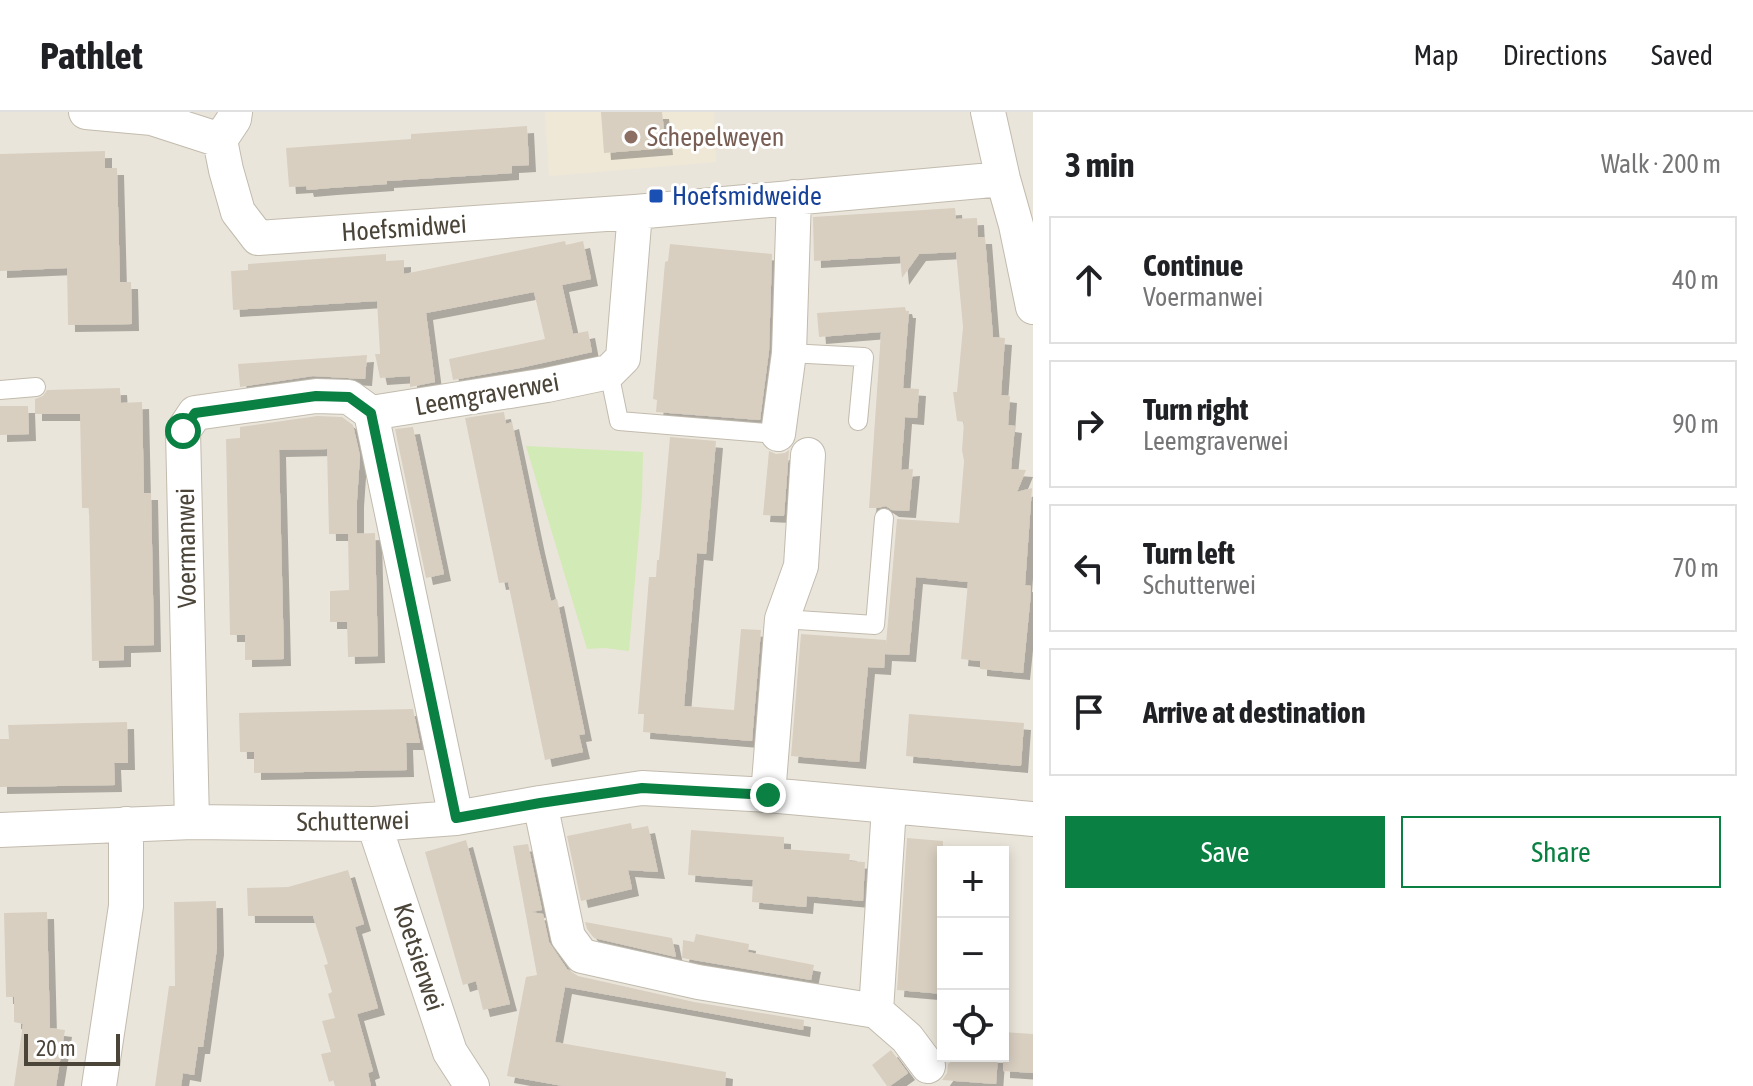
<!DOCTYPE html>
<meta charset="utf-8">
<style>
body{margin:0;font-family:"Asap Condensed",sans-serif;background:#f6f6f6;color:#202124}
.controls{position:absolute;right:24px;bottom:24px;display:grid;overflow:hidden;border-radius:0px;box-shadow:0 4px 12px #0003}
.controls button{width:72px;height:72px;display:grid;place-items:center;padding:0;border:0;border-bottom:2px solid #e0e0e0;background:#fff;color:#202124;font:40px sans-serif}
.scale{position:absolute;left:24px;bottom:20px;width:96px;box-sizing:border-box;padding-left:8px;border:4px solid #4b4439;border-top:0;font-size:22px;line-height:28px;white-space:nowrap;color:#4b4439;-webkit-text-stroke:6px #fff;paint-order:stroke}
.stop{position:absolute;width:24px;height:24px;margin:-18px;border:6px solid #0b8043;border-radius:50%;background:#fff}
.stop.end{background:#0b8043;border-color:#fff;box-shadow:0 2px 8px #0008}
.list{margin:0;padding:0;list-style:none}
h2{display:flex;justify-content:space-between;align-items:center;height:104px;margin:0;padding:0 32px;font-size:34px}
h2 small{font-size:26px;font-weight:400;color:#757577}
.list li{display:grid;grid-template-columns:52px 1fr auto;gap:24px;align-items:center;box-sizing:border-box;height:128px;margin:0 16px 16px;padding:0 16px;border:2px solid #e0e0e0;border-radius:0px}
.list b{display:block;font-size:30px;white-space:nowrap}
.list p{margin:0;font-size:26px;white-space:nowrap;color:#757577}
.list em{font-size:26px;font-style:normal;color:#757577}
.actions{display:flex;gap:16px;padding:24px 32px}
.actions a{flex:1;padding:18px 0;border:2px solid #0b8043;border-radius:0px;text-align:center;font-size:28px;color:#0b8043}
.actions .main{background:#0b8043;color:#fff}
.icon{flex:none;width:44px;height:44px;fill:none;stroke:currentColor;stroke-width:2;stroke-linecap:round;stroke-linejoin:round}
.map{position:relative;flex:none;width:1033px;height:974px;overflow:hidden}
header{display:flex;align-items:center;gap:48px;box-sizing:border-box;height:112px;padding:0 40px;background:#fff;border-bottom:2px solid #e0e0e0}
header strong{font-size:38px}
nav{display:flex;gap:44px;margin-inline-start:auto;font-size:28px}
main{display:flex}
aside{flex:1;background:#fff}
.map>svg:first-child{display:block}
.residential{fill:#eae5da;fill-rule:evenodd}
.education{fill:#efe8d6}
.green{fill:#d2eab5}
.building{fill:#d8cfc1;filter:url(#shadow)}
.lines{fill:none;stroke-linecap:round;stroke-linejoin:round}
.service-casing{stroke:#c2bbae;stroke-width:20}
.minor-casing{stroke:#c2bbae;stroke-width:36}
.service{stroke:#fff;stroke-width:18}
.minor{stroke:#fff;stroke-width:34}
.route{stroke:#0b8043;stroke-width:10}
.education-dot{fill:#8d6e63;stroke:#fff;stroke-width:3}
.transit-dot{fill:#1a4fb4;stroke:#fff;stroke-width:3}
.labels{text-anchor:middle;stroke-width:6;stroke-linejoin:round;paint-order:stroke}
.education-label{font-size:26px;fill:#785e54;stroke:#fff;text-anchor:start}
.transit-label{font-size:26px;fill:#164399;stroke:#fff;text-anchor:start}
.street-label{font-size:26px;fill:#4b4439;stroke:#fff}
</style>
<header>
<strong>Pathlet</strong>
<nav><a>Map</a><a>Directions</a><a>Saved</a></nav>
</header>
<main>
<div class="map">
<svg width="1033" height="974" viewBox="0 0 1033 974">
<defs>
<filter id="shadow"><feDropShadow dx="7" dy="7" stdDeviation="0" flood-color="#0004"/></filter>
</defs>
<rect width="100%" height="100%" fill="#f6f3ec"/>
<!-- residential -->
<path class="residential" d="M0 0H1033V974H0ZM943 740H1003V944H943Z"/>
<!-- education -->
<path class="education" d="M545 0H714L716 50 549 64Z"/>
<!-- green -->
<path class="green" d="M526 334 643 340 642 385 629 539 605 536 587 537Z"/>
<!-- building -->
<path class="building" d="M601 0H662L666 36 604 41Z
M527 14 529 53 512 54V61L387 69V72L330 76 307 78 306 74 289 75 286 36 411 27V22Z
M105 39V56H117L120 170H131L132 212 68 213 67 156 0 159V42Z
M955 96 956 107 977 106 978 125H985L993 225 1005 226 1001 283 1010 284 1008 313 1015 314 1011 357 1026 358 1017 380 1032 376 1025 473 1031 474 1030 491 1023 561 980 557V549L961 547 968 470 916 465 909 543 885 542 884 556 868 555 859 650 791 644 801 522 886 528V532L897 407 959 411 964 349 962 338 964 310 957 309 953 280H957L963 215 956 140 919 142 902 166 900 144 814 149 813 105Z
M565 129 566 133 583 129 591 167 562 173 573 222 588 219 592 240 520 256 453 268 449 247 545 227 534 180 426 201 435 270 410 275V264L380 266 375 242H380L377 189 233 198 231 159 248 158V152L386 142V149L404 148V162Z
M670 132 772 142 769 239 760 308 656 300 657 288 653 287 663 173 665 150 668 149Z
M905 195 906 199H909L903 276 919 277 917 306 905 305 901 358 913 357 909 399 892 398 886 394 877 396H869L881 220 819 225 817 201Z
M367 243 365 267 313 264 240 275 238 252Z
M120 276 121 291 142 290 144 381H151L154 533 124 534V548L92 549 89 396H82L80 302H35V287L43 284 47 278Z
M0 294H28L29 322 0 323Z
M504 300 506 312 512 310 538 434 551 489 557 487 585 622 579 623 583 640 545 648 508 470 499 471 465 306Z
M317 304 342 305 353 313 360 344 357 388V422H329L327 337 279 338 284 547 245 548V523H230L226 327 240 326V315Z
M413 315 444 462 426 466 395 317Z
M670 325 716 329 706 442 697 441 684 594 734 598 741 517 761 518 752 629 643 620 644 602H638L649 465H656L657 448H659Z
M789 338 784 404 763 403 769 339 776 342 785 341Z
M375 421 378 544 348 545 347 510H330V479L349 478 348 422Z
M413 597 420 631H406L407 658 254 661V640H240L239 601Z
M909 602 1024 611 1021 654 906 644Z
M127 610 128 651H114L115 673 0 675V627H9L8 613Z
M631 711 632 717 648 714 658 760 628 758 632 777 581 789 567 724Z
M691 718 784 725V737L850 742 849 749 865 750 863 789 807 784 806 795 752 790 753 768 688 763Z
M907 726 943 729V882L897 878Z
M466 728 510 892 483 898 476 869 463 873 425 740Z
M528 732 542 798 531 800 543 802 549 830 567 857 578 864 694 890 804 908 803 918 565 875 555 930 726 960 725 974H563L507 964 526 865 537 863 513 734Z
M348 758 364 812 355 815 378 896 357 902 373 959 368 961 371 974H335L334 968 329 970 321 942 331 940 322 909 335 906 328 882 332 880 324 853 328 852 313 804H248L247 776 288 775Z
M216 789 217 836 203 935H198L194 963 183 961 181 974H155L169 874H175L174 790Z
M47 800 50 916 65 918 56 974H14L23 912 14 910V885H6L4 801Z
M585 810 672 826 676 845 594 826 587 817Z
M696 822 749 832 748 840 814 853 811 868 682 846 683 828 694 830Z
M1003 920 1033 922V961L1003 959Z
M891 938 908 961 890 974H887L872 953Z
M958 944H998L996 972 942 968 947 961 948 952Z"/>
<g class="lines">
<!-- service casing -->
<g class="service-casing">
<path id="service" d="M789 241 864 245 858 309
M609 260 619 309 778 322
M0 278 36 275
M782 507 875 513 884 406"/>
</g>
<!-- minor casing -->
<g class="minor-casing">
<path id="minor" d="M86 0 152 6 220 28 226 58 238 100 258 126 635 100 1003 67
M988 0 1003 67 1016 113 1033 195
M220 28 234 7 235 0
M778 322 789 241 794 85
M768 683 782 507 801 454 808 343
M540 691 568 825 582 844 698 870 876 899 907 926 928 954
M456 706 371 301 547 273 609 260 623 246 635 100
M192 710 183 319 195 301 316 284 349 285 371 301
M374 712 450 940 472 974
M0 718 192 710 374 712 456 706 540 691 642 676 768 683 1033 707
M876 899 889 695
M99 974 126 794V712"/>
</g>
<!-- service -->
<use href="#service" class="service"/>
<!-- minor -->
<use href="#minor" class="minor"/>
</g>
<g class="lines">
<!-- route -->
<path class="route" d="M183 319 195 301 316 284 349 285 371 301 456 706 540 691 642 676 768 683"/>
</g>
<!-- markers -->
<circle class="education-dot" cx="631" cy="25" r="8"/>
<rect class="transit-dot" x="648" y="76" width="16" height="16" rx="4"/>
<g class="labels">
<!-- education labels -->
<g class="education-label">
<text x="647" y="34">Schepelweyen</text>
</g>
<!-- transit labels -->
<g class="transit-label">
<text x="672" y="93">Hoefsmidweide</text>
</g>
<!-- street labels -->
<g class="street-label">
<text transform="translate(404 116) rotate(-4)" y="9">Hoefsmidwei</text>
<text transform="translate(487 282) rotate(-10)" y="9">Leemgraverwei</text>
<text transform="translate(186 436) rotate(-91)" y="9">Voermanwei</text>
<text transform="translate(353 709) rotate(-1)" y="9">Schutterwei</text>
<text transform="translate(419 845) rotate(72)" y="9">Koetsierwei</text>
</g>
</g>
</svg>
<div class="controls">
<button>+</button>
<button>−</button>
<button><svg class="icon" aria-label="locate" viewBox="0 0 24 24"><circle cx="12" cy="12" r="6"/><path d="M12 2v4M12 18v4M2 12h4M18 12h4"/></svg></button>
</div>
<div class="scale">20 m</div>
<div class="stop" style="left:183px;top:319px"></div>
<div class="stop end" style="left:768px;top:683px"></div>
</div>
<aside>
<h2>3 min<small>Walk · 200 m</small></h2>
<ul class="list">
<li><svg class="icon" aria-label="ahead" viewBox="0 0 24 24"><path d="M12 20V5M6 11l6-6 6 6"/></svg><div><b>Continue</b><p>Voermanwei</p></div><em>40 m</em></li>
<li><svg class="icon" aria-label="right" viewBox="0 0 24 24"><path d="M7 20v-9h11M14 6l5 5-5 5"/></svg><div><b>Turn right</b><p>Leemgraverwei</p></div><em>90 m</em></li>
<li><svg class="icon" aria-label="left" viewBox="0 0 24 24"><path d="M17 20v-9H6M10 6l-5 5 5 5"/></svg><div><b>Turn left</b><p>Schutterwei</p></div><em>70 m</em></li>
<li><svg class="icon" aria-label="arrive" viewBox="0 0 24 24"><path d="M6 21V4h12l-3 4 3 4H6"/></svg><div><b>Arrive at destination</b></div></li>
</ul>
<div class="actions"><a class="main">Save</a><a>Share</a></div>
</aside>
</main>
